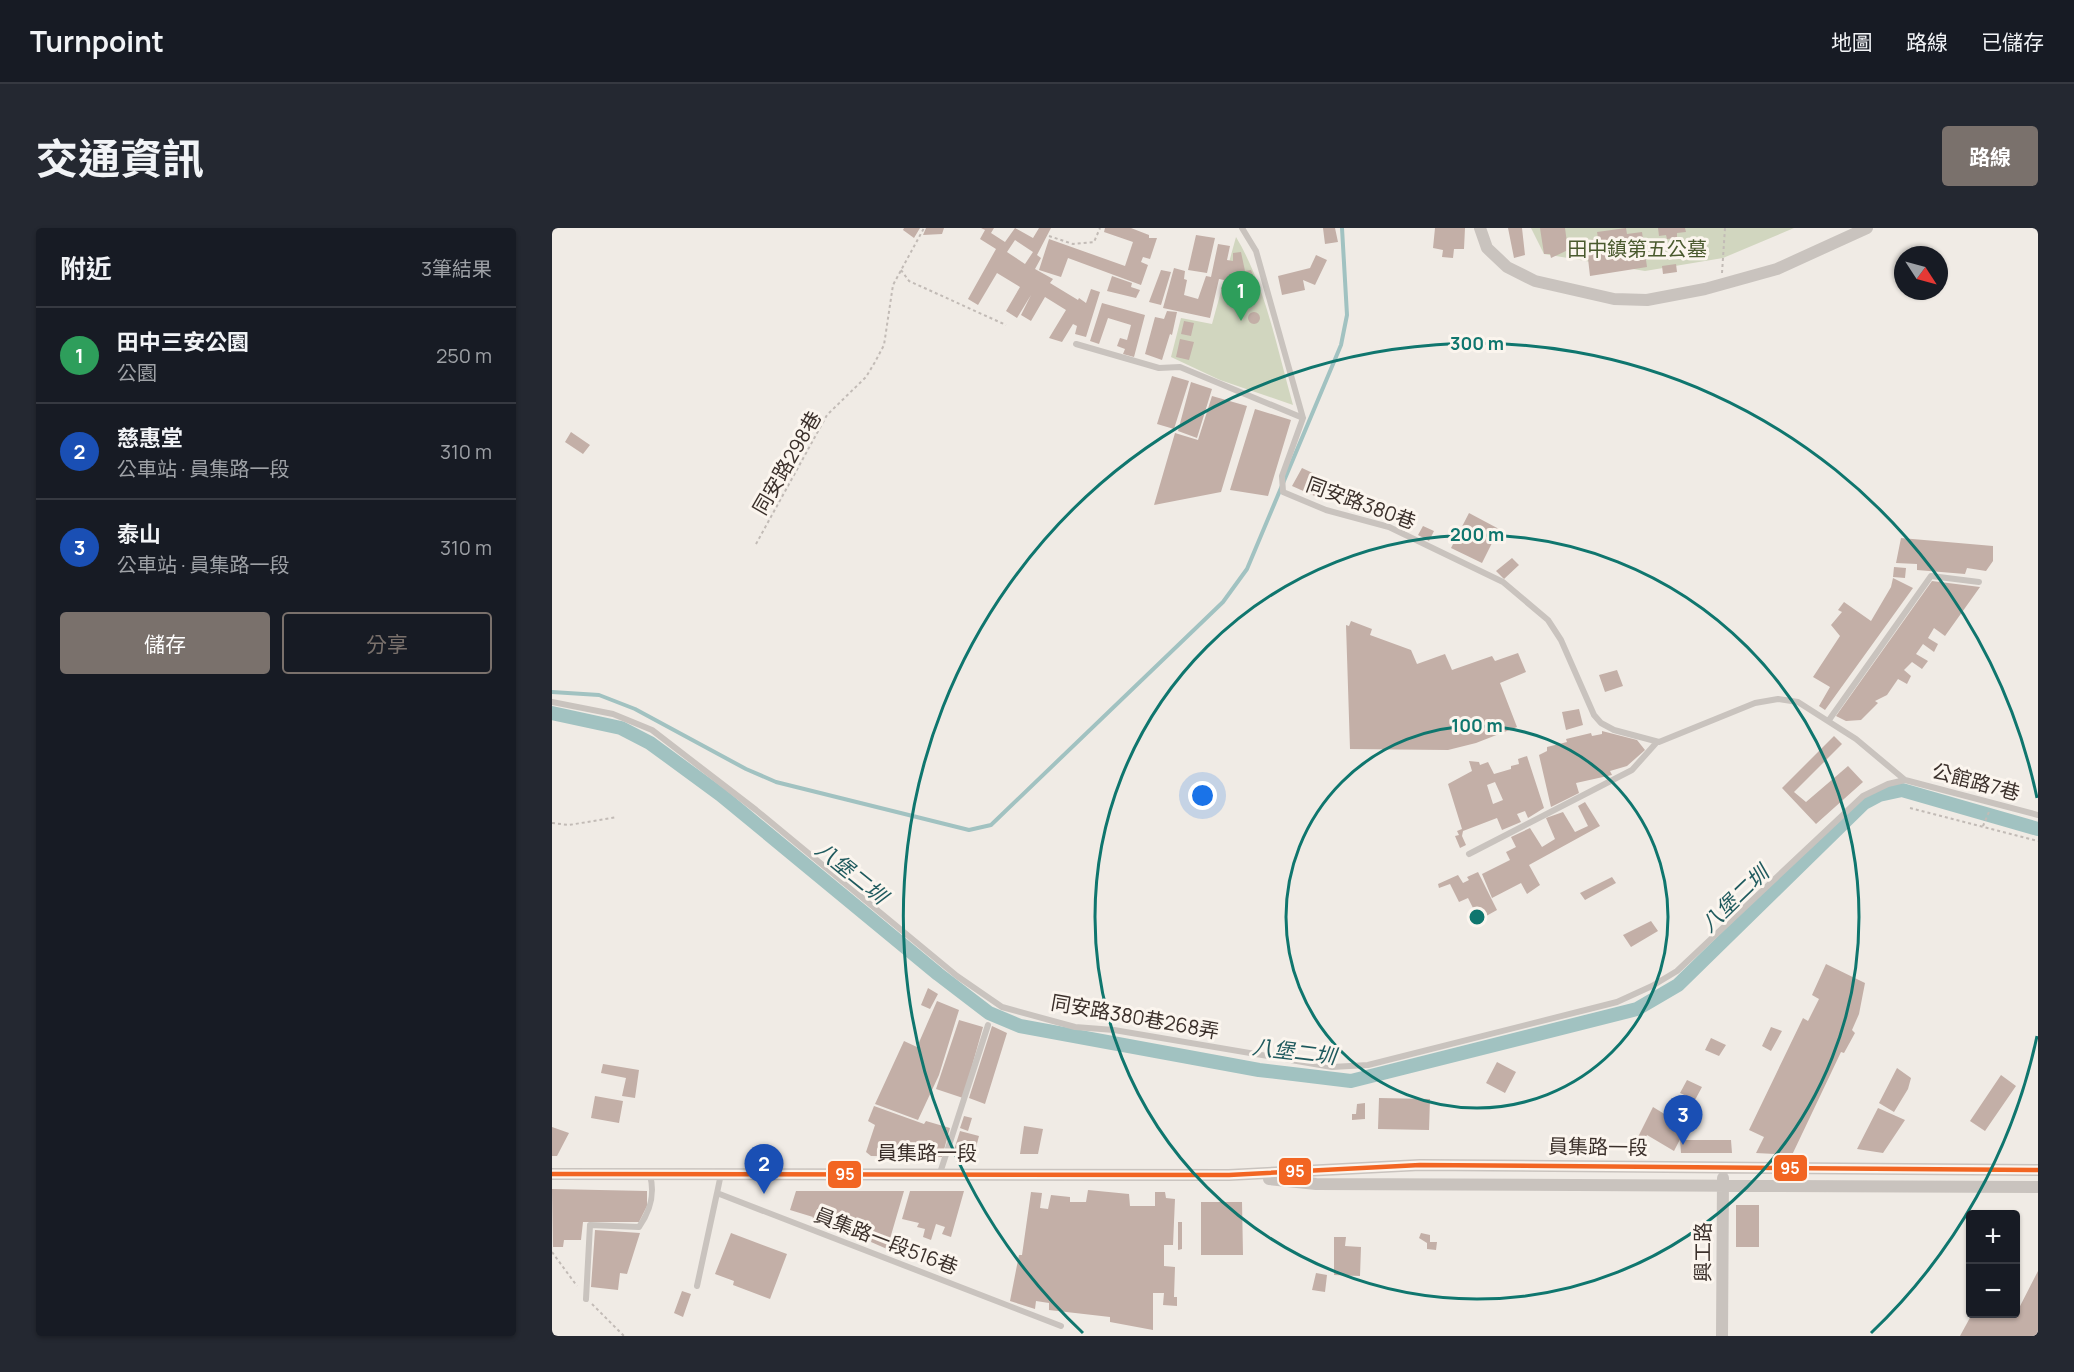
<!DOCTYPE html>
<html lang="zh-TW">
<meta charset="utf-8">
<style>
body{margin:0;font-family:Manrope,"Noto Sans TC",sans-serif;background:#242831;color:#f1f3f6}
.controls{position:absolute;right:18px;bottom:18px;display:grid;overflow:hidden;border-radius:6px;box-shadow:0 2px 4px #0004}
.controls button{width:54px;height:54px;display:grid;place-items:center;padding:0;border:0;border-bottom:2px solid #363941;background:#171b24;color:#f1f3f6;font:30px sans-serif}
.compass{position:absolute;left:1342px;top:18px;width:54px;height:54px;border-radius:50%;background:#171b24;box-shadow:0 2px 4px #0004;rotate:126deg}
.you{position:absolute;left:651px;top:568px;width:21px;height:21px;margin:-15px;border:4px solid #fff;border-radius:50%;background:#1a73e8;box-shadow:0 0 0 9px #1a73e833}
.badge{display:grid;place-items:center;width:39px;height:39px;border-radius:50%;background:#7a716c;color:#fff;font-size:20px;font-weight:700}
.pin{position:absolute;translate:-50% -50px;filter:drop-shadow(0 2px 3px #0008)}
.pin::after{content:'';position:absolute;top:32px;width:21px;height:18px;background:inherit;clip-path:polygon(0 0,100% 0,50% 100%)}
.list{margin:0;padding:0;list-style:none}
h2{display:flex;justify-content:space-between;align-items:center;height:78px;margin:0;padding:0 24px;font-size:26px}
h2 small{font-size:20px;font-weight:400;color:#9ea1a6}
.list li{display:grid;grid-template-columns:39px 1fr auto;gap:18px;align-items:center;box-sizing:border-box;height:96px;padding:0 24px;border-top:2px solid #363941}
.list b{display:block;font-size:22px;white-space:nowrap}
.list p{margin:0;font-size:20px;white-space:nowrap;color:#9ea1a6}
.list em{font-size:20px;font-style:normal;color:#9ea1a6}
.actions{display:flex;gap:12px;padding:18px 24px}
.actions a{flex:1;padding:14px 0;border:2px solid #7a716c;border-radius:6px;text-align:center;font-size:21px;color:#7a716c}
.actions .main{background:#7a716c;color:#fff}
.map{position:relative;flex:none;width:1486px;height:1108px;overflow:hidden;border-radius:6px}
header{display:flex;align-items:center;gap:36px;box-sizing:border-box;height:84px;padding:0 30px;background:#171b24;border-bottom:2px solid #363941}
header strong{font-size:28px}
nav{display:flex;gap:33px;margin-inline-start:auto;font-size:21px}
.intro{display:flex;align-items:center;justify-content:space-between;box-sizing:border-box;height:144px;padding:0 36px}
h1{margin:0;font-size:42px}
.button{padding:15px 27px;border-radius:6px;background:#7a716c;color:#fff;font-size:21px;font-weight:700}
main{display:flex;gap:36px;padding:0 36px}
aside{flex:1;background:#171b24;border-radius:6px;box-shadow:0 2px 4px #0004}
.map>svg:first-child{display:block}
.green{fill:#d1d6bf}
.lines{fill:none;stroke-linecap:round;stroke-linejoin:round}
.stream{stroke:#a1c2c1;stroke-width:4}
.canal{stroke:#a1c2c1;stroke-width:14}
.building{fill:#c3afa7;fill-rule:evenodd}
.path{stroke:#c2bbb6;stroke-width:2;stroke-dasharray:3 3;stroke-linecap:butt}
.service{stroke:#c9c3be;stroke-width:6}
.minor{stroke:#c9c3be;stroke-width:12}
.bus-1-casing{stroke:#fbf5ee;stroke-width:9}
.bus-1{stroke:#f26522;stroke-width:4.5}
.ring{fill:none;stroke:#0f766e;stroke-width:3}
.labels{text-anchor:middle;stroke-width:6;stroke-linejoin:round;paint-order:stroke}
.park-label{font-size:20px;fill:#4a5a2e;stroke:#fbf5ee}
.street-label{font-size:20px;fill:#3b302b;stroke:#fbf5ee}
.water-label{font-size:21px;font-style:italic;fill:#1f5a5e;stroke:#fbf5ee}
.centre{fill:#0f766e;stroke:#fbf5ee;stroke-width:3}
.ring-label{font-size:18px;text-anchor:middle;font-weight:bold;fill:#0f766e;stroke:#fbf5ee;stroke-width:6;stroke-linejoin:round;paint-order:stroke}
.line-badge{stroke:#fbf5ee;stroke-width:2}
.badge-label{font-size:16px;text-anchor:middle;font-weight:bold;fill:#fff}
</style>
<header>
<strong>Turnpoint</strong>
<nav><a>地圖</a><a>路線</a><a>已儲存</a></nav>
</header>
<div class="intro"><h1>交通資訊</h1><a class="button">路線</a></div>
<main>
<aside>
<h2>附近<small>3筆結果</small></h2>
<ul class="list">
<li><span class="badge" style="background:#2e9e5b">1</span><div><b>田中三安公園</b><p>公園</p></div><em>250 m</em></li>
<li><span class="badge" style="background:#1a4fb4">2</span><div><b>慈惠堂</b><p>公車站 · 員集路一段</p></div><em>310 m</em></li>
<li><span class="badge" style="background:#1a4fb4">3</span><div><b>泰山</b><p>公車站 · 員集路一段</p></div><em>310 m</em></li>
</ul>
<div class="actions"><a class="main">儲存</a><a>分享</a></div>
</aside>
<div class="map">
<svg width="1486" height="1108" viewBox="0 0 1486 1108">
<rect width="100%" height="100%" fill="#f0ebe5"/>
<!-- green -->
<path class="green" d="M979 0H1242L1171 30 1093 43 992 26Z
M684 9C714 59 725 121 741 177L668 152 619 129 629 90 660 96Z"/>
<g class="lines">
<!-- stream -->
<path class="stream" d="M0 464 47 467 83 481 194 541 224 554 417 602 439 597 671 374 695 341 789 117 795 87 790 0"/>
<!-- canal -->
<path class="canal" d="M0 485 69 500 98 515 169 567 386 746 437 785 468 798 707 842 799 853 1085 781 1126 757 1312 575 1327 567 1350 562 1486 601"/>
</g>
<!-- building -->
<path class="building" d="M352 0H368L362 10 351 2Z
M374 0H392L390 6 371 7Z
M429 0H442L439 5 453 14 463 0 481 10 487 0H499L485 27 489 30 483 41 501 51 498 55 526 72 527 70 534 75 539 61 548 64 534 109 523 106 525 98 521 96 510 114 497 110 514 82 493 69 479 93 469 87 479 67 465 90 454 83 468 59 445 45 426 77 416 71 444 21 428 11 433 2ZM463 12 481 24 473 36 455 24Z
M553 0H579L597 7V10H605L598 31 591 29 589 34 596 37 589 57 516 30 509 49 487 42 497 11 573 38 581 14 552 4Z
M771 0H783L786 14 773 16Z
M883 0H913L912 21H902L901 30 890 29 891 22 881 20Z
M956 0H970L973 27 962 30Z
M988 0H1013L1016 22 999 30 998 26H992Z
M1074 0 1075 6 1090 4 1095 39 1038 48 1034 13 1046 10 1045 4Z
M1106 0H1133L1134 4 1125 5V10L1115 11 1114 7 1107 8Z
M644 7 663 10 655 45 636 42Z
M666 16 678 18 675 32 681 33V25L689 24 693 43 699 42 702 50 683 55 680 65 669 61 672 52 667 51 658 90 611 80 622 40 633 43 632 51 635 52 632 67 646 71 654 48 659 49Z
M764 27 775 32 763 57 751 52 753 62 730 67 726 48 758 40Z
M1124 36 1125 44 1111 46 1110 38Z
M609 42 619 44 609 77 597 74Z
M560 48 580 55 579 59 588 62 584 70 555 63Z
M550 75 593 87 582 129 571 126 573 121 565 118 568 110 575 112 579 97 556 90 547 116 538 113Z
M615 83 625 84 620 107 618 106 610 132 593 126 603 89 612 91Z
M696 90a6 6 0 1 1 12 0a6 6 0 1 1-12 0Z
M632 93 642 95 639 108 629 106Z
M628 111 642 114 637 132 624 129Z
M620 148 637 153 622 201 605 196Z
M639 154 660 161 645 210 626 203Z
M660 168 695 178 669 264 602 277 623 205 646 212Z
M703 181 739 192 716 268 678 262Z
M19 204 38 217 31 226 13 214Z
M750 240 782 255 774 273 740 258Z
M917 285 947 301 930 335 899 320Z
M871 298 882 303 877 313 866 307Z
M1349 310 1441 318V333L1434 343 1415 340 1413 346 1365 342V336L1344 335Z
M960 330 967 337 952 351 944 343Z
M1342 339 1354 340 1353 350 1341 349Z
M1341 350 1361 360 1273 482 1267 478 1278 459 1261 449 1288 408 1279 397 1290 384 1286 382 1292 374 1319 393 1339 359Z
M1380 353 1428 359 1393 408 1382 400 1376 410 1386 416 1382 424 1371 416 1364 426 1376 433 1370 441 1360 434 1352 442 1359 448 1355 456 1346 451 1335 467 1323 473 1326 475 1309 492 1294 493 1284 488Z
M799 393 820 401 818 407 859 422 865 436 893 426 900 442 940 428 943 433 966 425 974 444 948 455 965 499 924 515 896 522 798 521 794 397 797 398Z
M1065 442 1071 458 1053 464 1047 447Z
M1027 481 1031 497 1014 502 1010 484Z
M1050 503 1085 512 1093 522 1075 538 1058 543 1060 547 1024 555 1027 565 999 579 987 527 995 523V519L1015 514 1014 511 1039 505 1040 508 1050 506Z
M1282 508 1290 516 1242 564 1254 574 1296 538 1311 554 1264 596 1230 560Z
M975 528 992 580 976 590 973 583 965 586 969 594 950 602 945 590 911 603 910 608 914 617 908 620 903 608 907 607 905 603 910 601 896 556 920 543 917 533 927 534 928 537 936 534 942 546 959 541V538L967 536 966 531ZM943 554 951 572 941 576 935 557Z
M1033 574 1048 598 977 637 988 657 975 666 969 655 940 670 930 646 958 632 954 624 964 619 959 609 978 600 990 619 1003 611 994 590 1011 584 1023 604 1036 598 1026 578Z
M926 644 945 682 927 692 916 670 907 674 898 656 887 660 886 656 906 647 911 655 917 652 915 649Z
M1060 649 1064 655 1033 672 1028 665Z
M1099 693 1106 703 1079 719 1071 707Z
M1274 736 1313 755 1307 786 1300 802 1303 805 1292 825 1289 824 1240 927 1204 925 1212 909 1197 902 1251 790 1256 793 1267 771 1260 767Z
M376 760 386 766 378 781 369 777Z
M385 773 407 782 387 847 366 892 323 876 352 813 365 819Z
M407 792 431 799 411 870 384 861Z
M440 798 455 805 433 876 417 870Z
M1219 799 1230 803 1219 823 1210 818Z
M1159 810 1174 817 1167 828 1153 822Z
M945 834 964 844 953 865 934 855Z
M51 836 87 842 83 870 70 868 74 850 49 845Z
M1345 840 1359 850 1356 861 1342 884 1327 875Z
M1449 847 1464 858 1433 903 1418 893Z
M1135 852 1150 859 1143 872 1128 865Z
M43 868 71 873 67 895 39 890Z
M827 870 878 871 877 902 826 901Z
M813 875V891L800 892V886H804L805 876Z
M322 878 372 896 374 893 398 900 390 929 319 928 314 924 323 897 316 893Z
M1101 879 1119 890 1122 885 1138 892 1122 923 1095 907 1087 924 1080 921Z
M1326 880 1353 892 1331 925 1305 921Z
M412 888 420 890 416 903 408 900Z
M472 898 491 901 486 926H468Z
M0 899 17 905 5 928H0Z
M408 903 427 908 422 927 401 925Z
M1128 912H1179L1180 925H1129Z
M0 961 95 963V978L87 994H31L29 1012H12L11 1019H1Z
M536 962 577 966 578 978H603V964H613L614 970 623 971 621 1017H612V1038L623 1039 622 1069H625V1078L611 1077 612 1065H601V1102L558 1094V1089L497 1082V1075L484 1073 483 1081 458 1073 467 1027H470L479 964 490 965 488 980 496 981 499 967 518 969V974H534Z
M244 963H352L335 1021 319 1014 321 1007 312 1005 310 1011 260 991 261 989 238 982Z
M358 963H412L399 1009 390 1006 393 999 384 996 379 1012 371 1009 373 1001 365 999 367 995 350 991Z
M649 974H690L691 1027H649Z
M1184 977H1207V1019H1184Z
M626 994H630V1021L626 1022Z
M43 1002 88 1005 75 1046 68 1045 66 1062 39 1059Z
M179 1005 235 1026 218 1071 181 1057 182 1053 163 1046Z
M869 1005 878 1007V1014H885L884 1022 875 1021V1015L867 1010Z
M782 1009H794L793 1018 809 1019 808 1048 782 1047Z
M1486 1043V1108H1408L1420 1086H1464Z
M764 1045 775 1047 773 1064 760 1062Z
M130 1063 139 1066 131 1089 122 1085Z"/>
<g class="lines">
<!-- path -->
<path class="path" d="M497 8 521 16 542 14 548 0
M349 42 357 53 454 97
M1170 45 1173 0
M204 316 275 187 314 149 323 134 332 117 341 57 372 0
M1358 580 1486 613
M0 595 17 597 65 589
M1431 598 1437 584
M0 1024 25 1058
M40 1076 72 1108"/>
<!-- service -->
<path class="service" d="M690 0 704 23 751 190 730 248 731 264 774 282 837 299 951 354 996 392 1009 412 1042 487 1049 495 1062 502 1107 514 1203 475 1226 471 1246 474 1304 511 1353 552 1486 587
M524 116 607 140 628 139 751 190
M0 474 61 486 100 502 204 582 405 748 450 779 523 799 562 802 780 839 816 837 1065 774 1100 758 1125 743 1311 568 1336 556 1353 552
M1277 492 1379 348 1427 354
M917 626 1080 542 1105 514
M388 945 436 797
M169 946 165 965 509 1098
M145 1058 165 965
M34 1071 38 997 87 999C99 982 103 966 98 947"/>
<!-- minor -->
<path class="minor" d="M928 0 935 20 955 39 983 53 1062 71 1095 72 1153 61 1225 41 1315 0
M0 946 677 947 868 937 1486 942
M717 951 764 956 1486 959
M1170 1108 1171 950"/>
<!-- bus-1 casing -->
<g class="bus-1-casing">
<path id="bus-1" d="M0 946 677 947 868 937 1486 942"/>
</g>
<!-- bus-1 -->
<use href="#bus-1" class="bus-1"/>
</g>
<!-- distance rings -->
<g class="ring">
<circle cx="925" cy="689" r="191"/>
<circle cx="925" cy="689" r="382"/>
<path d="M1485 808A573 573 0 0 1 1319 1105M531 1105A573 573 0 1 1 1485 570"/>
</g>
<g class="labels">
<!-- park labels -->
<g class="park-label">
<text x="1085" y="28">田中鎮第五公墓</text>
</g>
<!-- street labels -->
<g class="street-label">
<text transform="translate(235 235) rotate(-60)" y="7">同安路298巷</text>
<text transform="translate(809 275) rotate(20)" y="7">同安路380巷</text>
<text transform="translate(1424 554) rotate(15)" y="7">公館路7巷</text>
<text transform="translate(583 789) rotate(10)" y="7">同安路380巷268弄</text>
<text transform="translate(1046 919) rotate(1)" y="7">員集路一段</text>
<text x="375" y="932">員集路一段</text>
<text transform="translate(334 1013) rotate(21)" y="7">員集路一段516巷</text>
<text transform="translate(1151 1024) rotate(-90)" y="7">興工路</text>
</g>
<!-- water labels -->
<g class="water-label">
<text transform="translate(299 645) rotate(39)" y="7">八堡二圳</text>
<text transform="translate(1183 671) rotate(-44)" y="7">八堡二圳</text>
<text transform="translate(742 824) rotate(7)" y="7">八堡二圳</text>
</g>
</g>
<circle cx="925" cy="689" r="9" class="centre"/>
<g class="ring-label">
<text x="925" y="122">300 m</text>
<text x="925" y="313">200 m</text>
<text x="925" y="504">100 m</text>
</g>
<g class="line-badge">
<rect x="1221" y="926" width="35" height="28" rx="6" fill="#f26522"/>
<rect x="726" y="929" width="34" height="29" rx="6" fill="#f26522"/>
<rect x="275" y="932" width="35" height="29" rx="6" fill="#f26522"/>
</g>
<g class="badge-label">
<text x="1238" y="946">95</text>
<text x="743" y="949">95</text>
<text x="293" y="952">95</text>
</g>
</svg>
<div class="controls">
<button>+</button>
<button>−</button>
</div>
<svg class="compass" viewBox="-18 -18 36 36"><path d="M0-13l5 13h-10z" fill="#e53935"/><path d="M0 13l5-13h-10z" fill="#9ea1a6"/></svg>
<div class="you"></div>
<div class="pin badge" style="left:689px;top:93px;background:#2e9e5b">1</div>
<div class="pin badge" style="left:212px;top:966px;background:#1a4fb4">2</div>
<div class="pin badge" style="left:1131px;top:917px;background:#1a4fb4">3</div>
</div>
</main>
